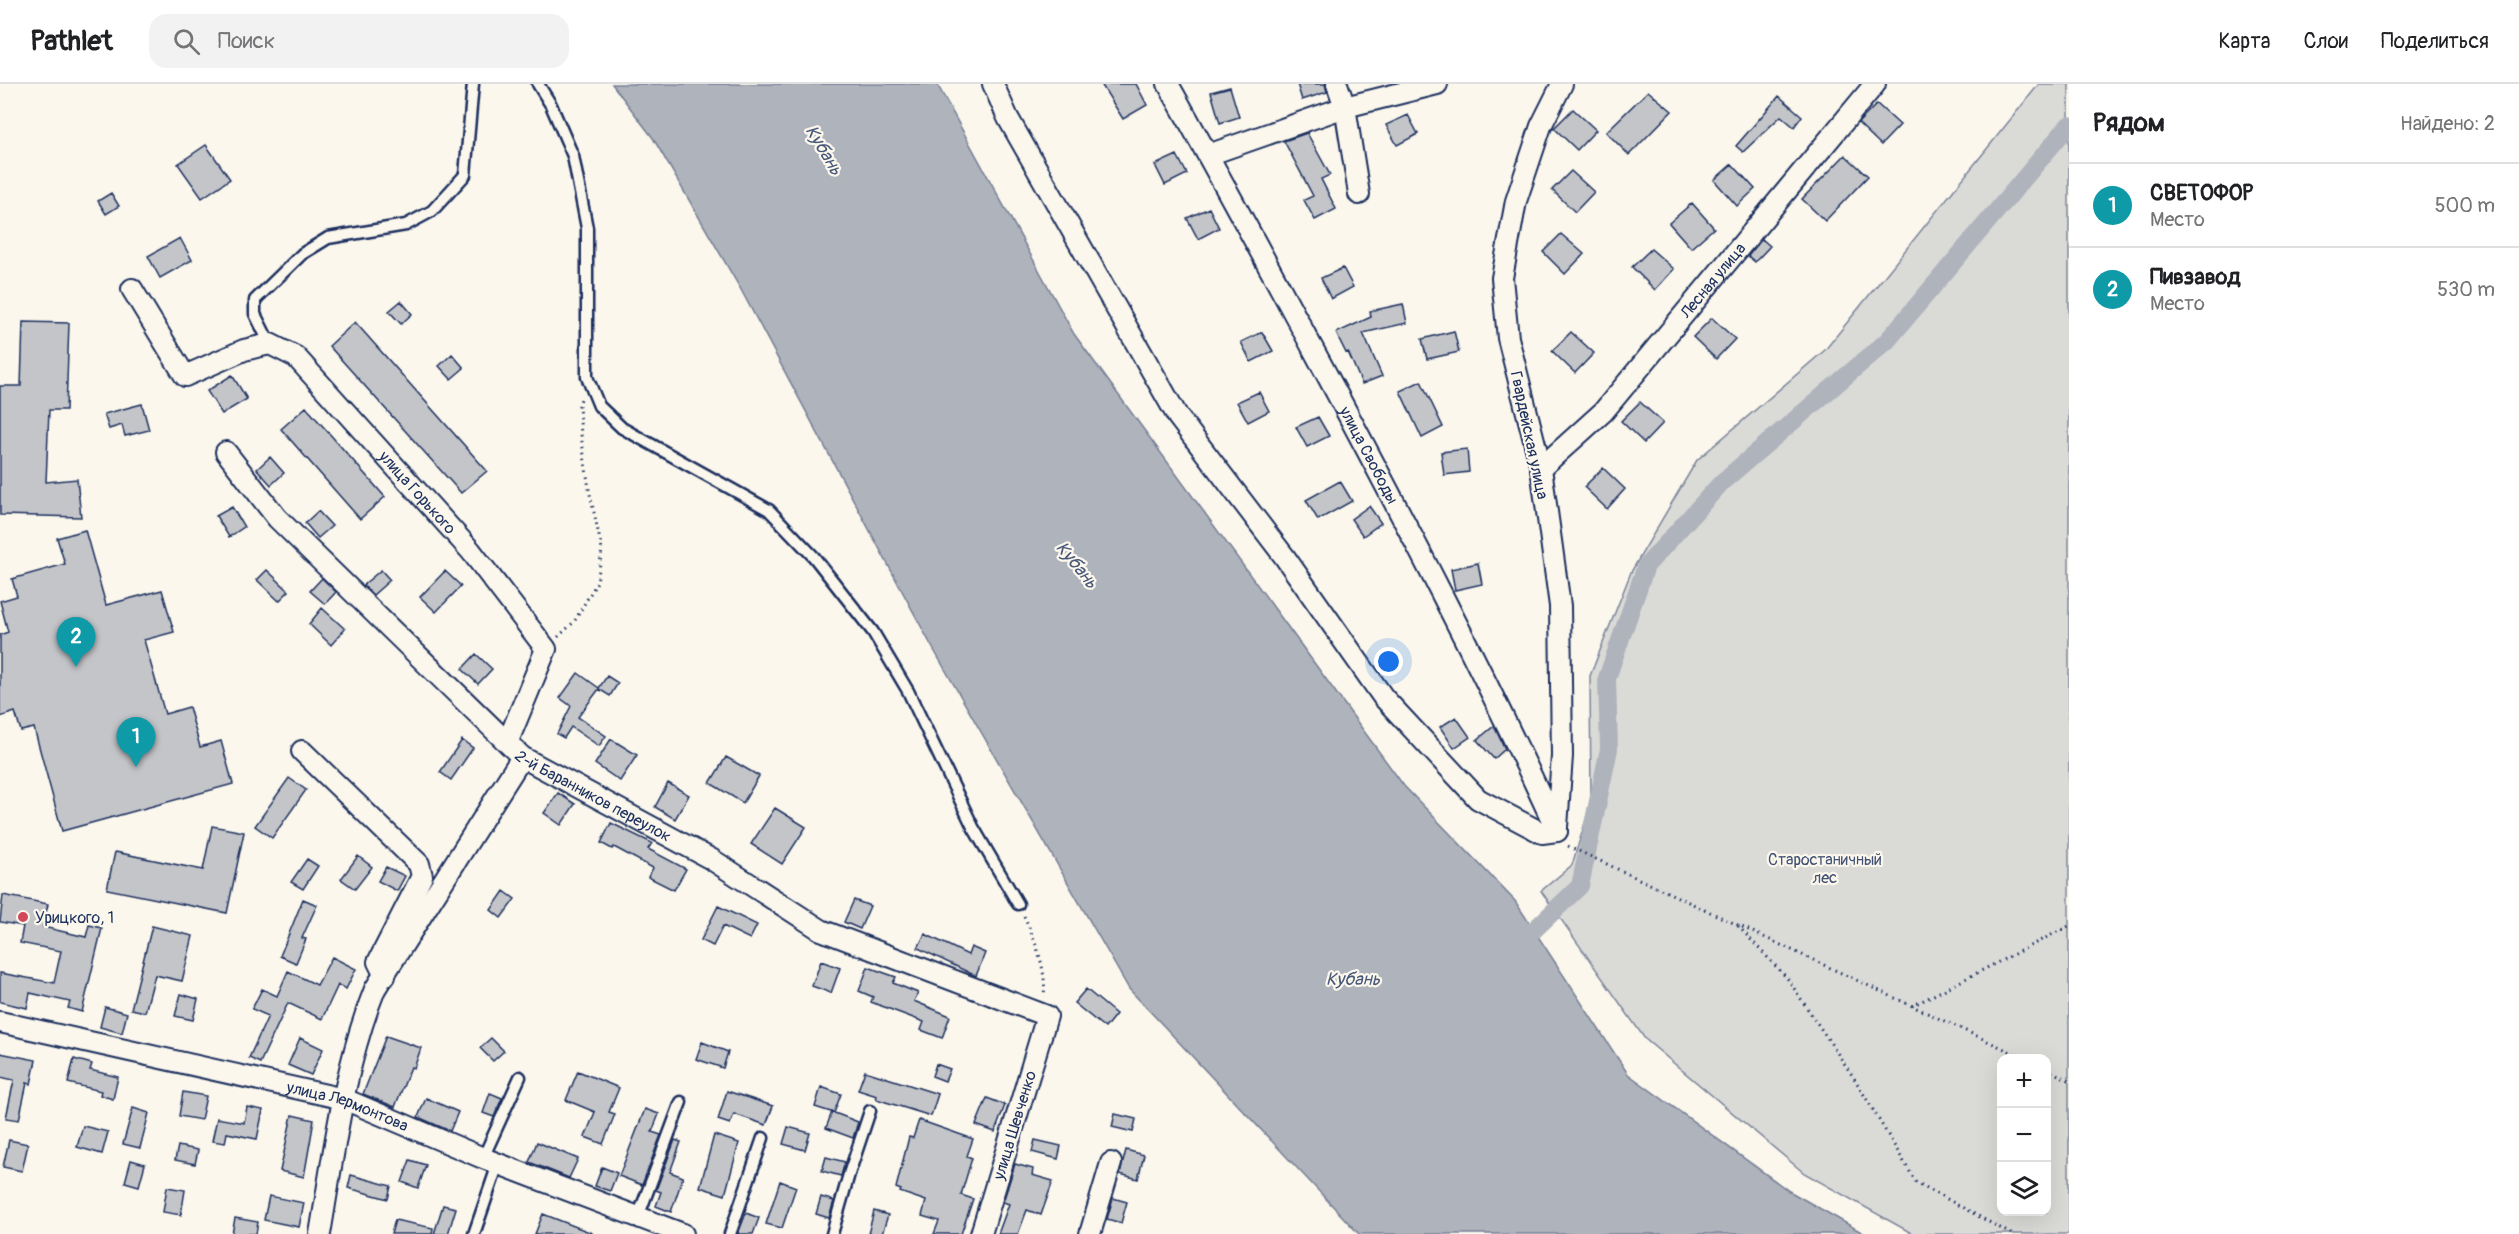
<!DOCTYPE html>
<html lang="ru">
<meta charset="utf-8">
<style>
body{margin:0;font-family:Pangolin,sans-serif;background:#f2f2f2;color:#202124}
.controls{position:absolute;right:18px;bottom:18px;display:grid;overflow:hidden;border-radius:12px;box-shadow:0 6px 24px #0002}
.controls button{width:54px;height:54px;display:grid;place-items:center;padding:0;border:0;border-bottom:2px solid #e0e0e0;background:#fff;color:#202124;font:30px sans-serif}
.you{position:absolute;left:1389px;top:578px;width:21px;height:21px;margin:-15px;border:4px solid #fff;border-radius:50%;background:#1a73e8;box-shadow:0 0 0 9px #1a73e833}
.badge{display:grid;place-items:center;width:39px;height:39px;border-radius:50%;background:#d1495b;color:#fff;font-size:20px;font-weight:700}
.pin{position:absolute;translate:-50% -50px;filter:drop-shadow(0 2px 3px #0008)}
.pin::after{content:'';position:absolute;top:32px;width:21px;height:18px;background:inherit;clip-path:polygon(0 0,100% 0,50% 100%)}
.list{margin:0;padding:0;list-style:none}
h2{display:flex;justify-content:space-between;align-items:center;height:78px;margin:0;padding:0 24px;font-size:26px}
h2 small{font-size:20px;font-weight:400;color:#757577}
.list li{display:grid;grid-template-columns:39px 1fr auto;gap:18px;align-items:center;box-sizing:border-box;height:84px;padding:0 24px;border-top:2px solid #e0e0e0}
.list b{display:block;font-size:22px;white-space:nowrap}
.list p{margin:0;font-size:20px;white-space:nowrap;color:#757577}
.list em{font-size:20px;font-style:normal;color:#757577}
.icon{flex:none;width:33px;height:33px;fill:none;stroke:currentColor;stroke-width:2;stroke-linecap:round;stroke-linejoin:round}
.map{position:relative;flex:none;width:2069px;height:1150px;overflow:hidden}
header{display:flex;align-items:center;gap:36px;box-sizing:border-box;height:84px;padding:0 30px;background:#fff;border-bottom:2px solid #e0e0e0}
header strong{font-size:28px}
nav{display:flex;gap:33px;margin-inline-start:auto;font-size:21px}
.search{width:420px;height:54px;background:#f2f2f2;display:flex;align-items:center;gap:15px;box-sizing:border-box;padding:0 21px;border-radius:18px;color:#757577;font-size:22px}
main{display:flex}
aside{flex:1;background:#fff}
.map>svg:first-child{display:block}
.green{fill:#dadad7;stroke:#7a849a;stroke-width:1.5;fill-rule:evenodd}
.water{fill:#afb3bb;stroke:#747e96;stroke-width:1.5}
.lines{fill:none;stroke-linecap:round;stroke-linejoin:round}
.canal{stroke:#afb3bb;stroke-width:18}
.building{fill:#c3c5c9;stroke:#1b2f5e;stroke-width:1.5}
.service-casing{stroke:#1b2f5e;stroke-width:15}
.minor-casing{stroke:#1b2f5e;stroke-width:24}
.path{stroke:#1b2f5e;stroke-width:3;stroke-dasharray:1.5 4.5;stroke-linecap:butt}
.service{stroke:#fbf7ec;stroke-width:10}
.minor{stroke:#fbf7ec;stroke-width:20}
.poi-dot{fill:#d1495b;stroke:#fbf7ec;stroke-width:2}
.labels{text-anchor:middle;stroke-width:4.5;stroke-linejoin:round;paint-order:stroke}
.street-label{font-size:16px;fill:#1b2f5e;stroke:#fbf7ec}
.park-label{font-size:16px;fill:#415176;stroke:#fbf7ec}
.poi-label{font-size:16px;fill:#1b2f5e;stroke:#fbf7ec;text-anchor:start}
.water-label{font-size:18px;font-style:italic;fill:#47577a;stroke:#fbf7ec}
</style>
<header>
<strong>Pathlet</strong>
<div class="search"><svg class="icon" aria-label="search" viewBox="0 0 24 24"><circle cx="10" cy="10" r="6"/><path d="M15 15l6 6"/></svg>Поиск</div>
<nav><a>Карта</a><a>Слои</a><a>Поделиться</a></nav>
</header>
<main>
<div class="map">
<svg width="2069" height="1150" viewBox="0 0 2069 1150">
<rect width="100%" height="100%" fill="#fbf7ec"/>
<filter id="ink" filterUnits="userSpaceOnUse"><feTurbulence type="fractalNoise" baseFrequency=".0167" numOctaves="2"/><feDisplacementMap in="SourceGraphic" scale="12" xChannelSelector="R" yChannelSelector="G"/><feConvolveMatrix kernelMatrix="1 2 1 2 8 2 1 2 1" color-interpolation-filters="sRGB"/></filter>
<g filter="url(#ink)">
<!-- green -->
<path class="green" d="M2039 0H2069V1150H1913L1804 1089 1645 955 1541 807 1572 781 1591 719 1590 592 1631 488 1697 376 1825 266ZM2002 974H2046V1128H2002Z"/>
<!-- water -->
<path class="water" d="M612 0H937L1074 250 1404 702 1515 817 1628 990 1789 1107 1865 1150H1359L1129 905 931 561 740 204 653 54Z"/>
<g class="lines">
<!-- canal -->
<path class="canal" d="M1534 846 1580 802 1609 665 1607 594 1646 482 1722 398 1887 257 2069 41"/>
</g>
<!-- building -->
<path class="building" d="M1101 0H1136L1147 21 1123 35Z
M1297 0H1325L1327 8 1302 16Z
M1230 3 1239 33 1220 39 1211 8Z
M1648 7 1672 27 1629 71 1606 48Z
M1779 12 1802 32 1794 43 1781 32 1743 68 1736 62Z
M1877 20 1900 41 1881 61 1858 39Z
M1573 25 1596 46 1577 66 1554 44Z
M1408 31 1418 50 1397 61 1386 41Z
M1307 49 1330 91 1321 95 1336 125 1315 136 1304 116 1313 112 1284 57Z
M206 61 230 95 202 114 178 80Z
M1177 71 1187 90 1165 101 1155 81Z
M1845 71 1868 92 1825 137 1802 115Z
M1732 80 1755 105 1737 122 1714 96Z
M1571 87 1594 108 1575 128 1552 106Z
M111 109 119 122 106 130 98 117Z
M1692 119 1714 144 1691 164 1669 139Z
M1209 124 1219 144 1198 155 1187 134Z
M1561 150 1584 170 1565 190 1543 168Z
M180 154 192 176 160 194 148 172Z
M1762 155 1770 162 1755 178 1748 172Z
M1651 165 1674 185 1655 206 1632 183Z
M1343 184 1353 203 1331 215 1321 194Z
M401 217 412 230 401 240 389 227Z
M1403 220 1407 239 1363 249 1382 292 1362 300 1348 268 1346 269 1336 249 1371 233 1370 227Z
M1712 234 1735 255 1716 275 1693 253Z
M23 238 69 239 66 326H49L46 398 77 395 81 433 0 431V302H21Z
M355 238 487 387 461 409 329 262Z
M1454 247 1459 268 1427 275 1422 255Z
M1262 248 1273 267 1251 278 1241 258Z
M1571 248 1594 269 1575 289 1552 267Z
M452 270 464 284 451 295 439 282Z
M232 291 247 315 222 330 207 307Z
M1421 297 1443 343 1422 354 1400 307Z
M1259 308 1269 327 1248 338 1237 318Z
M1640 318 1663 339 1644 359 1621 337Z
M142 320 149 346 125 352 122 341 109 345 104 330Z
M306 323 385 413 360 435 281 345Z
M1318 333 1329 352 1307 363 1296 343Z
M1467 365 1469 388 1444 391 1441 368Z
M270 373 284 389 271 401 257 385Z
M1603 384 1625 405 1607 425 1584 403Z
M1340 397 1352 417 1318 436 1306 416Z
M1369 422 1381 439 1363 452 1351 435Z
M232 423 244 443 229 453 216 432Z
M318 427 332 442 318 454 305 439Z
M85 446 106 521 162 506 174 548 144 556 165 630 189 623 200 663 221 657 233 700 62 747 34 644 21 647 15 628 0 633V551L8 548 0 517 17 512 12 495 65 480 57 454Z
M1478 479 1482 500 1455 506 1451 485Z
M267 486 289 507 279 517 257 496Z
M381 486 390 496 373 511 363 501Z
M445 487 461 502 436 528 420 513Z
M322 494 336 508 325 520 310 507Z
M322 524 345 545 331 561 309 540Z
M476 570 492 585 478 600 462 585Z
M578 589 599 604 607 592 618 599 610 612 599 605 578 633 606 652 599 662 571 643 564 654 557 650 571 622 560 614Z
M1456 633 1470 653 1454 664 1440 643Z
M1494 642 1505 665 1494 675 1477 656Z
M611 655 637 671 620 697 595 680Z
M462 656 473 664 451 696 440 688Z
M726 673 759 692 743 719 710 699Z
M289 694 306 706 272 754 255 742Z
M668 699 689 711 675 735 655 723Z
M558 709 575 720 561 741 544 729Z
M775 724 806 743 782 780 751 760Z
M611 739 652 759 648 765 686 785 674 806 648 793 653 784 614 763 612 765 601 759Z
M212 742 244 748 227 829 107 805 115 768 203 786Z
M358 772 372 783 355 805 341 795Z
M307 775 318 782 303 805 291 798Z
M386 783 405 792 397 807 378 797Z
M504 807 515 815 501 834 491 826Z
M3 811 48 820 43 843 86 853 89 841 102 844 82 928 68 924 70 918 30 909 27 924 0 918V889L54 899 61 867 20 859 23 842 0 838Z
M303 815 317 821 302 854 306 855 296 879 280 872Z
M854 816 870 822 860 845 844 838Z
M718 822 757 841 750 855 723 842 713 862 701 856Z
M152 842 193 852 182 897 155 891 145 928 131 925Z
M925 850 968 871 971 863 985 869 976 892 918 864Z
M332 873 356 885 346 905 338 901 322 935 288 919 260 979 249 974 268 932 252 925 262 905 277 912 288 887 317 901Z
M821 877 840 884 831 909 812 902Z
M868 883 896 893 893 899 918 909 914 917 950 932 942 954 921 946 924 938 871 918 873 913 859 907Z
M1086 905 1116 930 1105 944 1074 919Z
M181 910 198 915 193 936 175 932Z
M105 923 127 929 122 949 100 943Z
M386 952 421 964 414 984 411 983 395 1023 363 1010Z
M300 954 323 965 311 991 288 981Z
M491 954 504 967 493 977 480 964Z
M702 958 728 968 723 984 696 975Z
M0 969 36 976 31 1000 27 999 19 1036 6 1034 14 996 0 993Z
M74 975 92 980 90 986 118 993 113 1015 100 1011 101 1007 68 999Z
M936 980 950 985 945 997 932 992Z
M578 987 619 1004 609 1028 615 1030 603 1060 585 1053 595 1028 566 1016Z
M865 987 938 1010 931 1032 876 1015 877 1012 858 1006Z
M821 1003 841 1010 834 1029 815 1023Z
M727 1007 773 1022 766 1041 734 1030 730 1040 718 1036Z
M183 1008 206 1012 201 1036 179 1032Z
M490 1009 502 1014 494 1033 483 1029Z
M426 1014 458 1028 450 1047 418 1033Z
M987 1014 1005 1021 995 1048 976 1041Z
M247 1023 263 1026 257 1055 227 1049 225 1059 212 1057 217 1034 244 1039Z
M133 1024 149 1029 140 1064 123 1060Z
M645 1025 659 1030 652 1048 661 1051 642 1101 619 1092Z
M832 1028 858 1038 853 1054 826 1044Z
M1115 1030 1136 1035 1133 1048 1112 1043Z
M292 1031 314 1036 304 1093 280 1087Z
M919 1036 973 1055 967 1072 972 1074 961 1111 973 1115 961 1150H934L939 1137 922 1132 926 1117 900 1108 901 1106 896 1104 909 1053 913 1054Z
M83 1042 108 1048 102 1070 77 1063Z
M788 1043 810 1049 805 1066 783 1060Z
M714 1051 739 1059 725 1111 700 1103Z
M9 1056 28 1060 22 1087 3 1083Z
M675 1056 681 1058 670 1088 683 1093 671 1128 656 1122 661 1108 656 1106Z
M1035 1056 1061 1062 1058 1075 1032 1068Z
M537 1058 578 1075 569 1094 529 1078Z
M178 1062 198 1066 195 1080 175 1076Z
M1126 1066 1144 1071 1138 1095 1120 1090Z
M826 1073 845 1078 841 1092 822 1087Z
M131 1076 145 1080 139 1102 125 1098Z
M410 1076 426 1081 418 1104 402 1098Z
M1015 1080 1033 1085 1032 1091 1053 1097 1041 1131 1027 1126 1018 1150H998L1009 1120 1003 1118Z
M602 1083 617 1089 610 1107 595 1102Z
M351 1091 391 1102 388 1115 348 1104Z
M780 1097 796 1103 782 1144 766 1140Z
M167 1103 185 1106 181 1131 163 1128Z
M269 1112 304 1119 299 1143 264 1136Z
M821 1113 834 1117 829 1134 816 1130Z
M1113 1114 1127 1118 1121 1139 1107 1135Z
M443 1121 456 1124 448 1150H434Z
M874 1127 888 1131 882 1150H868Z
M746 1129 759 1134 753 1150H738Z
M543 1130 592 1149 591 1150H535Z
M235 1134 258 1138 256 1150H232Z
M395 1136 433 1144 432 1150H391Z"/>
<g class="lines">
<!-- service casing -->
<g class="service-casing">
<path id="service" d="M538 0 551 21 573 72 587 144V293L599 322 622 344 769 426 814 473 873 548 908 607 973 743 1018 820
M270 260 255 230V216L302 170 328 154 406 141 432 127 465 91 473 0
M483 1074 520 993
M638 1133 681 1018
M474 1150 498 1080
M730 1150 763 1054
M832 1150 849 1090 870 1027"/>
</g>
<!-- minor casing -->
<g class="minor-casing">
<g id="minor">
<path d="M993 0 1008 34 1178 333 1284 472 1383 613 1478 715 1542 749 1557 747"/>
<path id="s1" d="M1168 0C1220 92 1270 185 1320 278 1403 433 1484 588 1557 747"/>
<path d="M1337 0 1345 23 1359 110"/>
<path d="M1208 71 1345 23 1437 0"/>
<path id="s2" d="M132 205 185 292 244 266 270 260 296 273 471 467 546 565 508 657"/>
<path id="s3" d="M226 368 277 434 522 673 711 775 821 846 1047 932 981 1150"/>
<path id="s4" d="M1541 384 1603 328 1875 0"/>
<path d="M302 667 419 780 422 792 378 878 385 892"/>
<path d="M1557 743 1562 672 1560 522 1541 384 1508 254 1502 194 1516 117 1541 42 1562 0"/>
<path id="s5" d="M0 938 344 1015 483 1074 683 1150"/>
<path d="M320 1150C334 1068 344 982 375 905L522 673"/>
<path d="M1090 1150 1111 1079"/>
</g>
</g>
<!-- path -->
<path class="path" d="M558 553 574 538 597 498 602 466 589 405 581 351 579 321 581 315
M1568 762 2024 974
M1024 832C1035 856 1047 886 1044 912
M1738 842 1787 894 1854 994 1916 1098 2011 1150
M1912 922 2069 842
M2046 985 2069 996"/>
<!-- service -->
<use href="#service" class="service"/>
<!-- minor -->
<use href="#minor" class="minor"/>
</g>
</g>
<!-- markers -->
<circle class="poi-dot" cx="23" cy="833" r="6"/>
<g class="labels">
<!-- street labels -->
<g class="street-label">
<text dy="6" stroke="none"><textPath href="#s4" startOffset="255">Лесная улица</textPath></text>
<text transform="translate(1530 351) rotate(78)" y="6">Гвардейская улица</text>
<text dy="6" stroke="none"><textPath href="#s1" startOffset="422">улица Свободы</textPath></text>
<text dy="6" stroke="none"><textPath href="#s2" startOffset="404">улица Горького</textPath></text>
<text dy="6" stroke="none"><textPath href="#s3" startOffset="507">2-й Баранников переулок</textPath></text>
<text dy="6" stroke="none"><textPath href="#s5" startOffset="358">улица Лермонтова</textPath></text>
<text transform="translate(1014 1041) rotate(-73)" y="6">улица Шевченко</text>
</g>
<!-- park labels -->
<g class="park-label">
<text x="1825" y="781">Старостаничный<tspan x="1825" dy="18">лес</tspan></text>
</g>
<!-- poi labels -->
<g class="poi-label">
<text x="35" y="839">Урицкого, 1</text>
</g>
<!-- water labels -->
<g class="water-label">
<text transform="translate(824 66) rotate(59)" y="6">Кубань</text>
<text transform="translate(1077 481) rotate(51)" y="6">Кубань</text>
<text x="1353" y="901">Кубань</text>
</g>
</g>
</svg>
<div class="controls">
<button>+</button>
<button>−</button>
<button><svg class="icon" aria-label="layers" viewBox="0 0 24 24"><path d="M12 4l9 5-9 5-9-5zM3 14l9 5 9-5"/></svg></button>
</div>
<div class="you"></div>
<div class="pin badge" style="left:136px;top:683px;background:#0f9aa8">1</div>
<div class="pin badge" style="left:76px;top:583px;background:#0f9aa8">2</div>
</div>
<aside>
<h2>Рядом<small>Найдено: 2</small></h2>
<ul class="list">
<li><span class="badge" style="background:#0f9aa8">1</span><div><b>СВЕТОФОР</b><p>Место</p></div><em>500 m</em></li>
<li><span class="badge" style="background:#0f9aa8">2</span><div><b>Пивзавод</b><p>Место</p></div><em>530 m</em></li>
</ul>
</aside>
</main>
